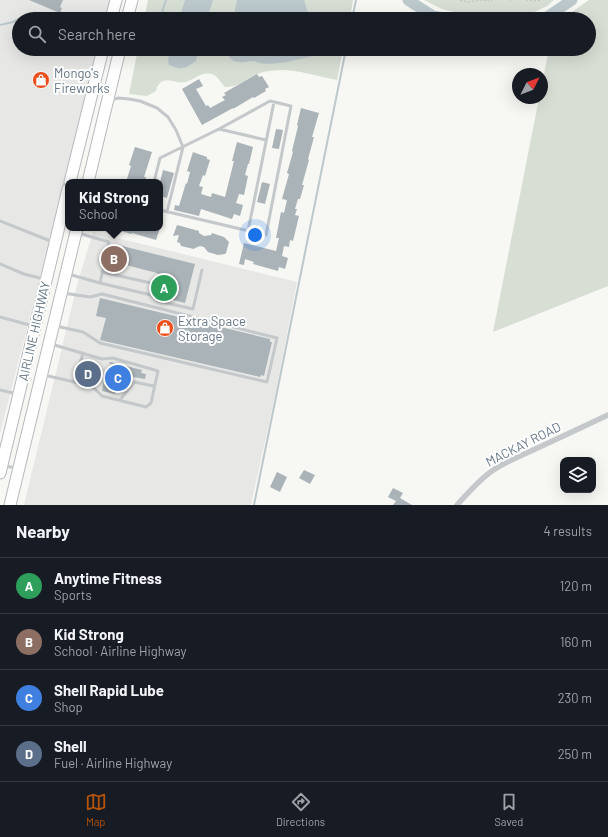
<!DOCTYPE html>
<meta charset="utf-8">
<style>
body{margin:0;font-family:Barlow,sans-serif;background:#20242c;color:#f1f3f6}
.controls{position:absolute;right:12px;bottom:12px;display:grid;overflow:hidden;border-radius:8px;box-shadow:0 4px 16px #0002}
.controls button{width:36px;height:36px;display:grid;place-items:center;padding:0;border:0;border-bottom:1px solid #363941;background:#171b24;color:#f1f3f6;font:20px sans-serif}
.compass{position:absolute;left:512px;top:68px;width:36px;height:36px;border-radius:50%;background:#171b24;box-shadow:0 4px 16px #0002;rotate:48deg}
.you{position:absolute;left:255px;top:235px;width:14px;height:14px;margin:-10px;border:3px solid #fff;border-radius:50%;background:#1a73e8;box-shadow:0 0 0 6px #1a73e833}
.badge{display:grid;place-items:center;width:26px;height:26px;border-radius:50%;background:#b45309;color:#fff;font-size:13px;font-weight:700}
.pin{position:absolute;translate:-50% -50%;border:2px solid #fff;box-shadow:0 1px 4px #0006}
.popup{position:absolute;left:65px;top:179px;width:98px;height:52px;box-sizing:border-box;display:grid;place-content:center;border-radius:8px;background:#171b24;filter:drop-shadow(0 1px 3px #0005);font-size:13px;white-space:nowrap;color:#9ea1a6}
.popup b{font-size:15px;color:#f1f3f6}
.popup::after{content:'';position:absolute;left:50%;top:100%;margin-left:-8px;border:8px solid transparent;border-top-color:#171b24}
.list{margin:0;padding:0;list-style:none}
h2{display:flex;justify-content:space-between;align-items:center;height:52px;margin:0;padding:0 16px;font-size:17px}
h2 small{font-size:13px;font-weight:400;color:#9ea1a6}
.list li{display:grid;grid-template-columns:26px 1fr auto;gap:12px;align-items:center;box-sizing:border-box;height:56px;padding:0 16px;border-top:1px solid #363941}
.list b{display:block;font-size:15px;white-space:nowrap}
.list p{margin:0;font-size:13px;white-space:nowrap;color:#9ea1a6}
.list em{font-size:13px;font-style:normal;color:#9ea1a6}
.icon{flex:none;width:22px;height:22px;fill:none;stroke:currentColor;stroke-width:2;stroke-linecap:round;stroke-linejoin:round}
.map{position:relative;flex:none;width:608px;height:505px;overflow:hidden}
.search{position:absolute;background:#171b24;box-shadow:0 4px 16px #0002;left:12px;right:12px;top:12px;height:44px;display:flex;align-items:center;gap:10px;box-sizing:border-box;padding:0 14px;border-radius:22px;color:#9ea1a6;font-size:15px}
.sheet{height:276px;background:#171b24}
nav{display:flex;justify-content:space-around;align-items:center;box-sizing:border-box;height:56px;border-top:1px solid #363941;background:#171b24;font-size:11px;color:#9ea1a6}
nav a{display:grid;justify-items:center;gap:2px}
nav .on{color:#b45309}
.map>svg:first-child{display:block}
.built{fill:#e7e8e6}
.green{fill:#d7ded4}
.water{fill:#bbc8cc}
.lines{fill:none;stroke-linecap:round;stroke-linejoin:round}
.stream{stroke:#bbc8cc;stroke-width:2}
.river{stroke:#bbc8cc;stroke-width:11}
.building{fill:#aab3b8}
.highway-casing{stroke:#b6babd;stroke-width:13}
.path{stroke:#bdc0c2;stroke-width:1;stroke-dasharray:2 2;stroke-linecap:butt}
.lane{stroke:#c4c8cb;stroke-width:3}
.street{stroke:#c4c8cb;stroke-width:5.5}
.highway{stroke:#fff;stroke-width:11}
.labels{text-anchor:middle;stroke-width:4;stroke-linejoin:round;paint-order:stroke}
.poi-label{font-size:13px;fill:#647686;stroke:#fff;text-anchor:start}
.street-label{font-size:13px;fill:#647686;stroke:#fff}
</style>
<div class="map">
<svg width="608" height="505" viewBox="0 0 608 505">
<rect width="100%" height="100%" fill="#f7f7f3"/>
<!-- built -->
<path class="built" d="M0 0H110L105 19H19V49H98L54 223 0 434Z
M93 232 297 282 276 391 251 505H24L77 285Z"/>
<!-- green -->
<path class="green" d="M148 0H353L350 19H144Z
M424 0H554L547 6 532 13 516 16 474 17 442 9Z
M589 0H608V286L493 332 539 98H542V84L549 49H589V19H562Z
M138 49H343L337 80C312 75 285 65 260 73 248 77 238 88 225 87 221 83 218 76 212 74 201 71 194 80 185 82 178 84 170 78 163 81 159 83 157 86 156 91L147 96 129 94Z"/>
<!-- water -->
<path class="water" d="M185 0H213L207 19H179Z
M237 0H304L307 10 312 19H233Z
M171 49H199L196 61C184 69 183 71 169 65 167 60 169 55 171 49Z
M227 49H333C319 55 267 70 255 61 248 61 236 65 230 58 228 56 228 52 227 49Z"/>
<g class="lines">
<!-- stream -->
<path class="stream" d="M161 19 163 9 166 0
M352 19 356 0
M0 25 13 22 24 16 29 15 34 19
M254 505 277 392 346 49"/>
<!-- river -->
<path class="river" d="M408 0 433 16 447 19
M544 19 572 0"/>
</g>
<!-- building -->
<path class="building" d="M29 0H63L60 7 62 8 60 13Z
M257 74 259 77 262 76 269 87 265 89 266 91 254 98 253 97 233 109V108L202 125 182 89 199 79 203 86 196 89 206 106 208 105 210 108 225 100 222 97 226 95 224 93Z
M301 108 319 113 312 137H314L308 159 309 160 302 185H304L300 199H298L295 209H297L295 215 299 216 293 241 290 240 289 247 284 246 282 256 288 258 285 269 279 267 278 271 253 264 254 262 245 259 244 265 239 264 244 243 276 251 279 238H276L281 212 284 213 287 200 282 199 289 174 287 173 293 152 292 151 298 126 297 125Z
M276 129 283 130 279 149 272 148Z
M237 142 253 147 249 164H248L245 175 248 176 244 195 239 194 236 203 243 205 240 216 234 214 232 219 201 209 199 216 174 210 175 205 179 206 186 183 187 184 190 172 187 171 193 152 207 157V159L210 160 205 176 203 175 199 186 203 187 201 194 211 197 212 193 225 197 234 161H232Z
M135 147 152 152 144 177H146L145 182H126L131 166 129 165Z
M163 170 174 173 167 198 160 196V182Z
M262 182 270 184 265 204 257 202Z
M177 225 199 231V233L204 236 211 235 212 233 224 237 229 242 226 253 225 254 218 255 208 252 204 247 200 246 195 248 194 249 181 246 180 243 177 242 179 235 173 236Z
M115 228H160L156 240 132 233 131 234 115 229Z
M114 244 195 264 185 303 157 296 161 279 157 273 118 263 117 264 110 262Z
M100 298 270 339V342H272L264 376 261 375 260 377 100 340 106 318 96 316Z
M110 362 142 370 141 373 146 374 145 379 128 376 126 386 117 384 115 394 102 391 104 380 107 381 109 373 120 369 109 363Z
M304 470 315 475 310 484 299 478Z
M277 472 287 477 280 492 270 487Z
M393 488 403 493 400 498 412 505H393L396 501 388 497Z"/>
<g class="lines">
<!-- highway casing -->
<g class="highway-casing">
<path id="highway" d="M111 19 116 0
M127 19 132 0
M70 182 103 49
M88 182 120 49
M0 473 68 189
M10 505 77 228"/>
</g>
<!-- path -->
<path class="path" d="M460 0 468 2 480 0 489 1 493 0
M509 0H513
M526 0 535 1 542 0"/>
<!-- lane -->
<path class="lane" d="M110 100 119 98 129 99 140 101 157 108 168 117 176 130 183 147 167 212
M219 129 266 140
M154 182 160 158 219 129 270 101 291 106 266 235 160 210
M0 221 53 242
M248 231 274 102
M0 264 24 274 44 279
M102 272 151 283
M68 274 100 283 109 242 78 233
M100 283 151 295 158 301 193 309 202 270
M0 317 33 326
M56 326 83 332 100 343 267 382 277 338 102 294 90 297 63 293
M44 375 92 386 102 396 146 407 151 403 158 371 113 358 102 359 51 344
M75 382 83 353
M0 390 17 394
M120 400 134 382 154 386
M3 466 18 468"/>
<!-- street -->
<path class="street" d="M457 505C468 493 479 480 492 471 508 460 527 453 544 445 565 435 587 425 608 415"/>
<!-- highway -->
<use href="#highway" class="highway"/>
</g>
<!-- icons -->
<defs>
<g id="shop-disc" transform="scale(0.9)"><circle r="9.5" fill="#ed4e1c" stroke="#fff"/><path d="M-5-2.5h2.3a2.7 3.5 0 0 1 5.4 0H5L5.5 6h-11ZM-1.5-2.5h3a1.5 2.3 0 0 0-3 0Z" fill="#fff"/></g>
</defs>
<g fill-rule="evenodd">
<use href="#shop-disc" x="41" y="80"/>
<use href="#shop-disc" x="165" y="328"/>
</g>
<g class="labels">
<!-- poi labels -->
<g class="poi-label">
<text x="54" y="78">Mongo's<tspan x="54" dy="15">Fireworks</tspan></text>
<text x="178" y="326">Extra Space<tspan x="178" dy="15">Storage</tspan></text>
</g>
<!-- street labels -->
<g class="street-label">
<text transform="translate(34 331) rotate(-77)" y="5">AIRLINE HIGHWAY</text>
<text transform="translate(523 444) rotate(-27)" y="5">MACKAY ROAD</text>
</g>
</g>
</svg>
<div class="controls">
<button><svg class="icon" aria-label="layers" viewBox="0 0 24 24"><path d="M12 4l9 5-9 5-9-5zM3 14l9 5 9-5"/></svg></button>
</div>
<svg class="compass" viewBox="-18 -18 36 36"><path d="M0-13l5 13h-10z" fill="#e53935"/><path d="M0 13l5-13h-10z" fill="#9ea1a6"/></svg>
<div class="you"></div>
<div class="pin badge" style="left:164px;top:288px;background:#2e9e5b">A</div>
<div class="pin badge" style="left:114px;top:259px;background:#8d6e63">B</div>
<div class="popup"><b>Kid Strong</b>School</div>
<div class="pin badge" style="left:118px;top:378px;background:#3f7fe0">C</div>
<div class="pin badge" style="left:88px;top:374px;background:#5c6f8a">D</div>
<div class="search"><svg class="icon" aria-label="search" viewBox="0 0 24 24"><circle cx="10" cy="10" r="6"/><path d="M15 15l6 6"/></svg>Search here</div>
</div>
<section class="sheet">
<h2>Nearby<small>4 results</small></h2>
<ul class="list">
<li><span class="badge" style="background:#2e9e5b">A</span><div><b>Anytime Fitness</b><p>Sports</p></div><em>120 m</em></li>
<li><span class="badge" style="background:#8d6e63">B</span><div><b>Kid Strong</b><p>School · Airline Highway</p></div><em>160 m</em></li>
<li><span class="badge" style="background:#3f7fe0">C</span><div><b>Shell Rapid Lube</b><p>Shop</p></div><em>230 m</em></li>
<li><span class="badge" style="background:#5c6f8a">D</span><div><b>Shell</b><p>Fuel · Airline Highway</p></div><em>250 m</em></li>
</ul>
</section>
<nav>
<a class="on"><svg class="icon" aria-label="map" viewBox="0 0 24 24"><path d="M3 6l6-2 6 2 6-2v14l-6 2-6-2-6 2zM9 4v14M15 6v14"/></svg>Map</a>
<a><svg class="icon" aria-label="directions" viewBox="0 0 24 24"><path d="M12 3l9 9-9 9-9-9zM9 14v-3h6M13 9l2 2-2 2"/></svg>Directions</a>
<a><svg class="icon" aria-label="saved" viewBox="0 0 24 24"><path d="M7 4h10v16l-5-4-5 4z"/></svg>Saved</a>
</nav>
